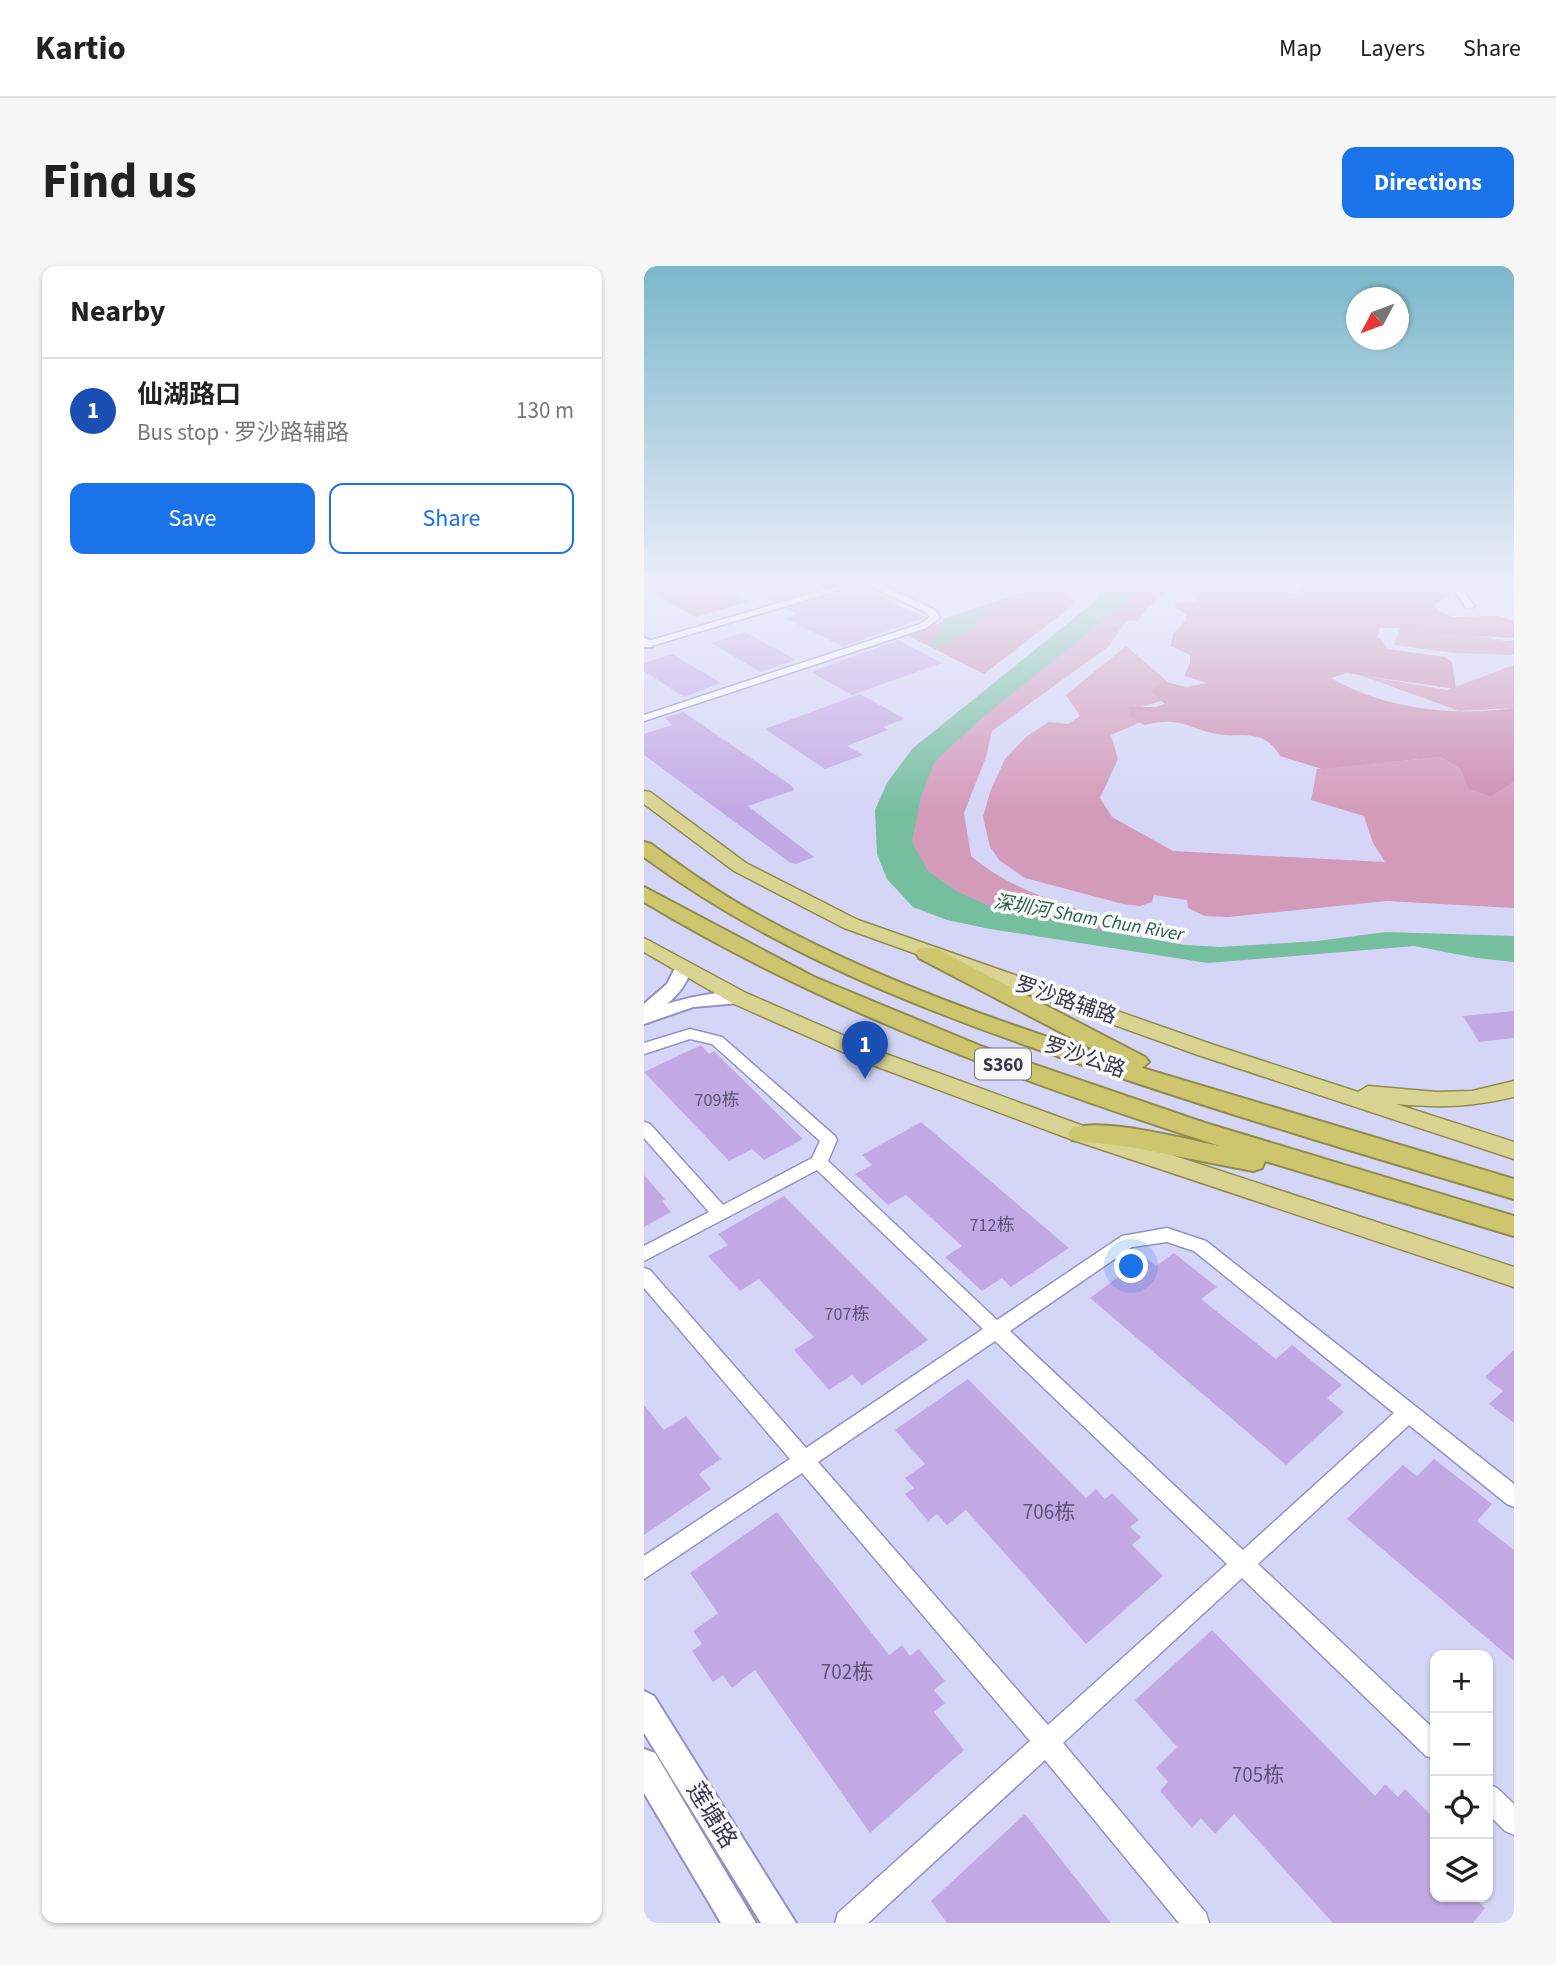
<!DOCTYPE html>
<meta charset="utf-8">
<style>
body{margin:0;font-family:"Source Sans 3","Noto Sans SC",sans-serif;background:#f6f6f6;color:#222}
.controls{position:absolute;right:21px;bottom:21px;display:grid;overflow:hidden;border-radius:14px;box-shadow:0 2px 5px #0004}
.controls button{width:63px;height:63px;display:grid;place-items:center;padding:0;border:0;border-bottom:2px solid #e0e0e0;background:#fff;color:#222;font:35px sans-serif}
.compass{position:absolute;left:702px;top:21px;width:63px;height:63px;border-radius:50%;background:#fff;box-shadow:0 2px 5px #0004;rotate:229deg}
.you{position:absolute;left:488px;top:1001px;width:24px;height:24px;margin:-18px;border:5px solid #fff;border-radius:50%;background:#1a73e8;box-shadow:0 0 0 10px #1a73e833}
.badge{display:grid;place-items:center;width:46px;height:46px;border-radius:50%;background:#1a73e8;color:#fff;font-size:23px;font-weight:700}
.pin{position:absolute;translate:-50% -58px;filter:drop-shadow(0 2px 4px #0008)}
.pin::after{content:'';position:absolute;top:37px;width:24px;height:21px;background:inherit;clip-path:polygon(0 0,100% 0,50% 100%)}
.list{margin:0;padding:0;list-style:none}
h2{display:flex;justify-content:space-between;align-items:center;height:91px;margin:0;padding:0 28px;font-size:30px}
h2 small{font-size:23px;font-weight:400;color:#767676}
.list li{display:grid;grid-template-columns:46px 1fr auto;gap:21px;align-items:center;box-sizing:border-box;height:105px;padding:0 28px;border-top:2px solid #e0e0e0}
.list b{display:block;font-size:26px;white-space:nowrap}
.list p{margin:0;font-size:23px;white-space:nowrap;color:#767676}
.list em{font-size:23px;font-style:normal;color:#767676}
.actions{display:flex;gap:14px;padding:21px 28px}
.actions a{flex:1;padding:16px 0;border:2px solid #1a73e8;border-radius:14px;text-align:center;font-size:24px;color:#1a73e8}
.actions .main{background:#1a73e8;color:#fff}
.icon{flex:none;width:38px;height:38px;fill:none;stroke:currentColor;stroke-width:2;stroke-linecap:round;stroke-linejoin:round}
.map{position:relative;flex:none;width:870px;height:1657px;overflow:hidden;border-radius:14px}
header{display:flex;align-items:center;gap:42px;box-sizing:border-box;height:98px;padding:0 35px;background:#fff;border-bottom:2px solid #e0e0e0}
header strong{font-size:33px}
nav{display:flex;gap:38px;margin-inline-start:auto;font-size:24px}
.intro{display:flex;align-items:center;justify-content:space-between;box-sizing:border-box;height:168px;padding:0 42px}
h1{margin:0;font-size:49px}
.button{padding:18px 32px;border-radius:14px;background:#1a73e8;color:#fff;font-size:24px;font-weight:700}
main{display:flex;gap:42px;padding:0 42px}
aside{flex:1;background:#fff;border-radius:14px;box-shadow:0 2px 5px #0004}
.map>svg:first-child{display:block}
.green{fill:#d39aba}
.forest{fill:#cd8eb2}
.water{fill:#75be9e}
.building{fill:#c3a9e4}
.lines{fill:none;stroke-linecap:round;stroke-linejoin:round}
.minor-casing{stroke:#9292c6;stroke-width:3}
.tertiary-casing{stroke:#9292c6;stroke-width:4}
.primary-casing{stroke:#918b4b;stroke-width:3}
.trunk-casing{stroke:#918b4b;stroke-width:4}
.minor{fill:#fff;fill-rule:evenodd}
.tertiary{fill:#fff;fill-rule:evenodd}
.primary{fill:#dad492;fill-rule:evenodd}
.trunk{fill:#cec66e;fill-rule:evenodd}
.labels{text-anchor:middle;stroke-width:7;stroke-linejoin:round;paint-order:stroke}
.number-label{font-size:18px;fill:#5b5474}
.far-water-label{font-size:19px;font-style:italic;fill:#265f48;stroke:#fafafa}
.shield{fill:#fafafa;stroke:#727282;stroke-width:2}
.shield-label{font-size:19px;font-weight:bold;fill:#38384e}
.street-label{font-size:21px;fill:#38384e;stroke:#fafafa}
.near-number-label{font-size:21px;fill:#5b5474}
.near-street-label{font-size:24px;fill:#38384e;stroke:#fafafa}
</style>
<header>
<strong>Kartio</strong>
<nav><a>Map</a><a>Layers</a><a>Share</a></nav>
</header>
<div class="intro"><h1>Find us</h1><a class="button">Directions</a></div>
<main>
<aside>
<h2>Nearby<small></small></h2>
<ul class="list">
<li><span class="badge" style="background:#1a4fb4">1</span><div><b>仙湖路口</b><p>Bus stop · 罗沙路辅路</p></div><em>130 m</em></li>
</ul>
<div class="actions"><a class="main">Save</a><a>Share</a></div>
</aside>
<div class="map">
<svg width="870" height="1657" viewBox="0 0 870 1657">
<rect width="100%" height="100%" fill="#d5d6f7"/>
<!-- green -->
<path class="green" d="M0 315H65L104 336 51 351 0 322Z
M446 355H482L465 380 348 465 342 491 320 547 327 590C367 624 416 637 465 654L453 671 271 624 249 576 275 494Z
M757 360 785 361 862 375 870 374V389L810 387 750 379Z
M482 380 524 416V433L494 442 497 456 467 469 474 493 456 532 468 551 529 585 741 596 729 577 720 550 667 534 673 503 796 491 816 503 824 523 847 531 870 516V642L743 635 584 651 561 650 544 642 543 634 510 629 508 636 496 640 479 638 381 612 356 595 346 581 339 551 346 526 361 493 383 470 405 456 424 458 436 450 422 429Z
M870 399V442L815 445 716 409 803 424Z"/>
<!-- forest -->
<path class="forest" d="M471 315H512L515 318V315H625C634 326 642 328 655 327L657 321 685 315H798L807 328 790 339 794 345 809 351 854 350 870 355V372L796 368 769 362H736L734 371 744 383 801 391 808 396 812 423 702 407 687 412C741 443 809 451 870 442V516L847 531 824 523 816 503 796 491 678 503 636 490C618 459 595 474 568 467 538 459 534 451 500 459L486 450 484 441H512L521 438 506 424 521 416 543 421 563 417 540 410 546 397V389L527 380 529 368 542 354 540 352 543 349 532 342 531 338 552 335 554 330 524 325 503 342 494 355H446Z
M407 317 430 333 428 340 340 408 263 369 294 358 304 351Z"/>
<!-- water -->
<path class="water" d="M454 315H485L491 329 338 452 291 495 277 530 268 576 284 605 312 625 343 639 459 665 542 679 576 681 673 675 742 666 870 670V696L833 692 770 680 564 697 346 663 303 654 269 641 243 613 233 588 231 544 243 517 268 483 455 332 459 319Z
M342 340 355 342 344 348 330 349 334 353 332 361 320 368 307 371 310 374V379L295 378 292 381 285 378 290 371H302L293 369 305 353Z"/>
<!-- building -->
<path class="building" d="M91 315H180L188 319 130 336Z
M201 325 211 330 231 327 254 340 282 351 199 381 141 352 153 348 143 342Z
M101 366 152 394 116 406 68 377Z
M254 374 298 397 208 429 167 406Z
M28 388 77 417 40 431 0 405V397Z
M216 428 261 453 239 461 244 464 203 480 219 489 181 503 121 463Z
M39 446 148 520 150 524 104 540 170 591 152 598 145 596 0 489V468L28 459 21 452Z
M870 745V772L835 776 819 750Z
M57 779 65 788 70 785 159 873 120 894 108 883 85 895 0 806Z
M277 856 425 982 367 1021 358 1012 338 1025 301 991 318 980 262 929 244 939 211 908 228 899 218 889Z
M0 909 21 933 18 935 27 946 0 961Z
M140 930 284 1074 218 1119 208 1109 185 1124 150 1084 170 1071 115 1013 96 1025 64 990 84 979 74 968Z
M530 987 573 1021 557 1033 632 1093 648 1079 698 1119 683 1132 700 1146 642 1199 446 1032 501 991 512 1000Z
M870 1084V1157L845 1138 859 1125 841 1111Z
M324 1113 442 1232 452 1223 461 1233 468 1227 495 1254 486 1261 497 1271 488 1279 519 1310 442 1378 322 1244 303 1259 293 1248 284 1255 261 1228 270 1222 261 1212 281 1198 251 1164Z
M0 1139 20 1164 42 1150 77 1193 55 1208 67 1223 0 1269Z
M790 1193 848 1238 833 1255 870 1284V1395L703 1253 759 1199 773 1210Z
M133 1246 245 1389 258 1379 266 1390 275 1383 301 1415 290 1424 301 1437 290 1446 320 1484 226 1567 111 1404 88 1422 79 1409 69 1416 48 1385 58 1378 49 1365 74 1347 46 1307Z
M568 1364 731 1530 741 1518 754 1531 761 1523 791 1553V1631H830L841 1642 829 1657H689L590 1548 571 1568 557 1552 548 1562 516 1525 524 1516 512 1502 533 1481 491 1434Z
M381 1548 467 1657H303L287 1635Z"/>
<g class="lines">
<!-- minor casing -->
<g class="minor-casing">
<path id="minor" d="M210 315H229L287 342 293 346 296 352 282 362 0 455V449L276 358 286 351 281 346 220 317 7 380 0 379 1 376Z
M805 315H813L830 340 828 342H822Z
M46 763 78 771 191 870 193 874 184 895 353 1054 478 970 523 962 562 975 870 1218V1241L863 1238 765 1159 614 1298 791 1464V1493L782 1490 598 1312 419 1477 562 1647 565 1657H535L401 1494 224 1657H191L194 1647 386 1475 158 1207 0 1313V1290L146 1193 0 1022V1002L6 1004 162 1182 339 1063 173 904 0 995V980L65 946 0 872V856L6 858 79 939 168 892 176 875 68 778 46 773 0 788V777ZM523 976 550 985 750 1147 599 1284 366 1065 488 981ZM351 1075 583 1298 404 1459 174 1196Z
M844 1518 853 1522 870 1538V1569L861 1565 844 1548Z"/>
</g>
<!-- tertiary casing -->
<g class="tertiary-casing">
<path id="tertiary" d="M0 372 8 375V381H0Z
M39 697 48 702C43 717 35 728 23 738 39 733 93 719 104 732L95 737 49 741 0 758V738L23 718 33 698Z
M0 1425 10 1430 152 1657H117L0 1467Z
M0 1483 11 1487 112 1657H77L0 1527Z"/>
</g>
<!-- primary casing -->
<g class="primary-casing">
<path id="primary" d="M0 525 6 526 102 597 214 654 570 779 714 826 724 820 792 826 828 825 870 815V831C825 841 798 842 752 838L870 876V893L554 789 200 662 90 605 0 538Z
M0 672 102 727 242 788 445 862 870 1001V1021L429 874 226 798 88 737 0 686Z"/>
</g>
<!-- trunk casing -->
<g class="trunk-casing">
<path id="trunk" d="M0 576 7 578C40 602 73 626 109 646 221 709 344 752 466 792L275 692 272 687 275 682H291L501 791 505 796 498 802 870 913V933C731 892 592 851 454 804 294 750 137 692 0 591Z
M0 621 170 711 339 781 561 857 870 950V970L621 895 618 902 609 905 486 881 428 874 424 868 428 862C463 852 539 873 576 880 377 816 180 744 0 636Z"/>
</g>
<!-- minor -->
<use href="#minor" class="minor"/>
<!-- tertiary -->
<use href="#tertiary" class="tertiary"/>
<!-- primary -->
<use href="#primary" class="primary"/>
<!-- trunk -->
<use href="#trunk" class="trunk"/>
</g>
<!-- sky -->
<linearGradient id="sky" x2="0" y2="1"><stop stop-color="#7ab8ca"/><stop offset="0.58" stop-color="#ecedfb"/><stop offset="1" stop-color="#ecedfb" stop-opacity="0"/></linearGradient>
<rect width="870" height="547" fill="url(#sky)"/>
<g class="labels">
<!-- number labels -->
<g class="number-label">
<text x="73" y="840">709栋</text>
<text x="348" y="965">712栋</text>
<text x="203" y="1054">707栋</text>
</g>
<!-- far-water labels -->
<g class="far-water-label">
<text transform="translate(445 651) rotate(10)" y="7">深圳河 Sham Chun River</text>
</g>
<!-- shield labels -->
<rect class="shield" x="331" y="782.5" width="56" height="31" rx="5"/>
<g class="shield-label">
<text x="359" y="805">S360</text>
</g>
<!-- street labels -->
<g class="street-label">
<text transform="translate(422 734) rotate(19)" y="7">罗沙路辅路</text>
<text transform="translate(441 791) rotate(19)" y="7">罗沙公路</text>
</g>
<!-- near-number labels -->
<g class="near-number-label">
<text x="405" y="1253">706栋</text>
<text x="203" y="1413">702栋</text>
<text x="614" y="1516">705栋</text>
</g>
<!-- near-street labels -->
<g class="near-street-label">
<text transform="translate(68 1549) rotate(58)" y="8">莲塘路</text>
</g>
</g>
</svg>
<div class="controls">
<button>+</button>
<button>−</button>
<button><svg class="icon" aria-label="locate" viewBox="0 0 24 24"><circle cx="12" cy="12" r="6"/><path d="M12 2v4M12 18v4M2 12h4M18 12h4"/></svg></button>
<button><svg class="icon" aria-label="layers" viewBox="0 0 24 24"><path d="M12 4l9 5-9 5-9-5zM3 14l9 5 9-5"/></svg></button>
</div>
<svg class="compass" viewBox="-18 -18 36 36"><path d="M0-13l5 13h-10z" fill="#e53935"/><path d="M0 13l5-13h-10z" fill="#767676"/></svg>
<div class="you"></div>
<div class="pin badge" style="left:221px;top:813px;background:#1a4fb4">1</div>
</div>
</main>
